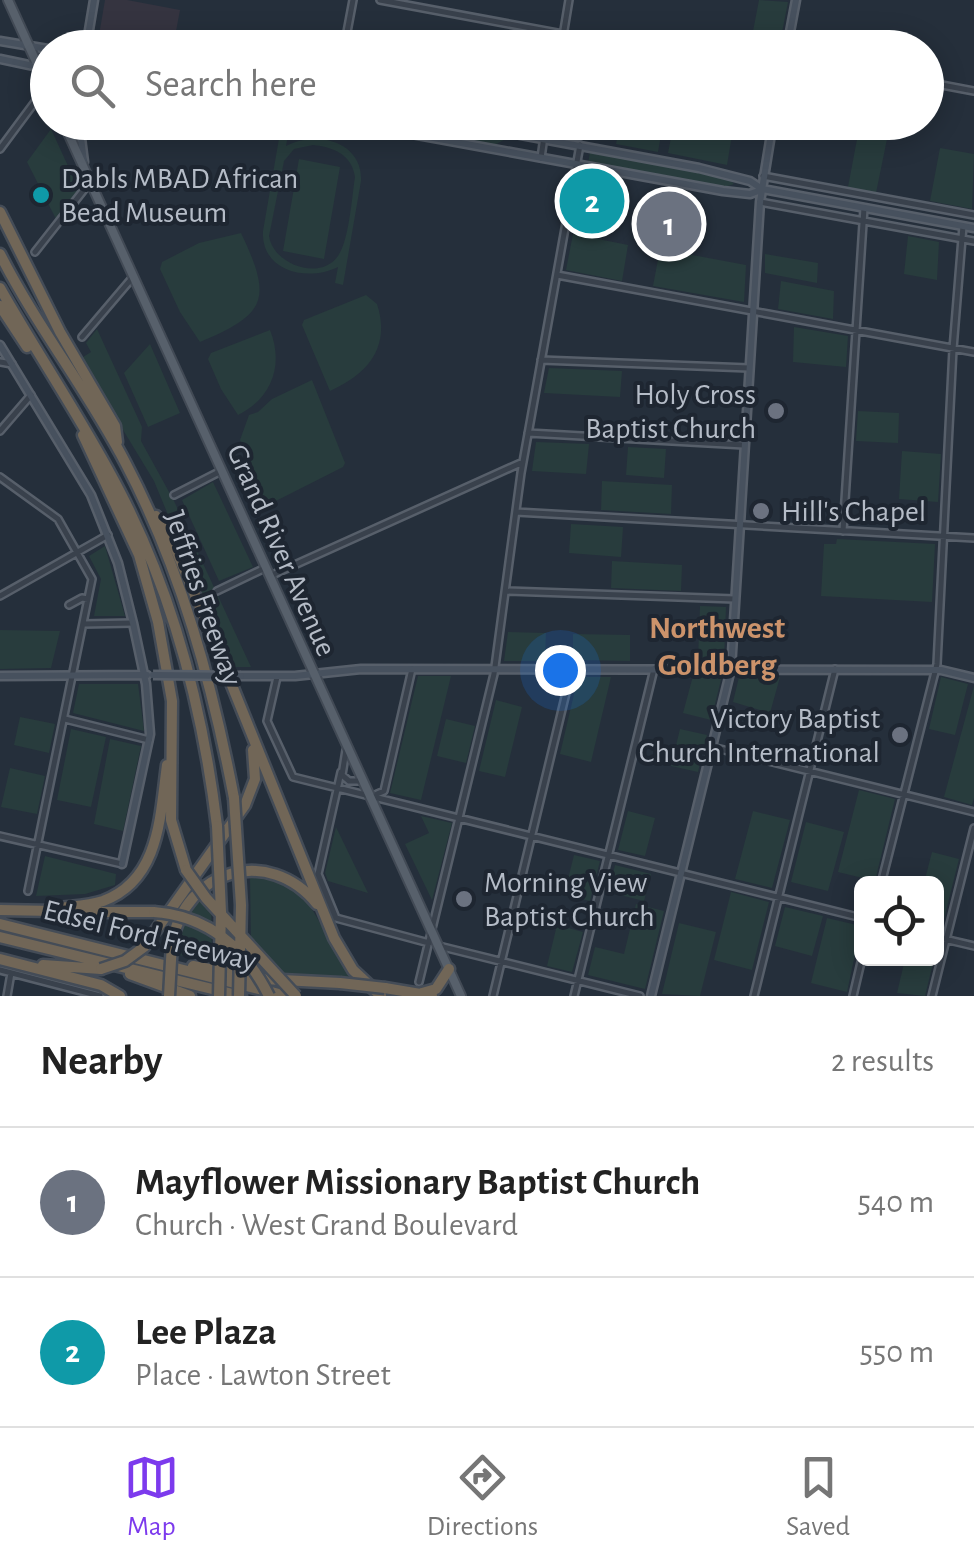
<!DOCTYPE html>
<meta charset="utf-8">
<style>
body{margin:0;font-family:"Alegreya Sans",sans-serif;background:#f6f6f6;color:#222}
.controls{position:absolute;right:30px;bottom:30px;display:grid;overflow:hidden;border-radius:15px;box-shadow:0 5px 25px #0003}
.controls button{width:90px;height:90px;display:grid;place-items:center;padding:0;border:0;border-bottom:2px solid #e0e0e0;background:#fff;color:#222;font:50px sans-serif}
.you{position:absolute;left:560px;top:670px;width:35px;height:35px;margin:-25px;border:8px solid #fff;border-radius:50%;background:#1a73e8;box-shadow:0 0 0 15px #1a73e833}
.badge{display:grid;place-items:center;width:65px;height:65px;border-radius:50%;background:#7c3aed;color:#fff;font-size:32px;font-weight:700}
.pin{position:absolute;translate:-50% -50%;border:5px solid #fff;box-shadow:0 2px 10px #0006}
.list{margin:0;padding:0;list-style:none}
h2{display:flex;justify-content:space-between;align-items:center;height:130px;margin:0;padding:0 40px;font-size:42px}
h2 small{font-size:32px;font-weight:400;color:#767676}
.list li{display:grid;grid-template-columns:65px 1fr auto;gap:30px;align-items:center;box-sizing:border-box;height:150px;padding:0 40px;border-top:2px solid #e0e0e0}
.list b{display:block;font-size:38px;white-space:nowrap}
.list p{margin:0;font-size:32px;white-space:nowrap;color:#767676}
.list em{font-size:32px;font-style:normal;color:#767676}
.icon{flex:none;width:55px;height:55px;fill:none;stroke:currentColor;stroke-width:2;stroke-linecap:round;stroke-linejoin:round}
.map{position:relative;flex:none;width:974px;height:996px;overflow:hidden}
.search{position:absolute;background:#fff;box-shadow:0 5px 25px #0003;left:30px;right:30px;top:30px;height:110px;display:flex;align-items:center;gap:25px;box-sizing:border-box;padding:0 35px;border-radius:55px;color:#767676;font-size:38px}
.sheet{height:430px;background:#fff}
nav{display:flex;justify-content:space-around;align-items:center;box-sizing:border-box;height:140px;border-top:2px solid #e0e0e0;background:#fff;font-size:28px;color:#767676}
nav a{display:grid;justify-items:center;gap:5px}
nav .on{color:#7c3aed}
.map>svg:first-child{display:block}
.medical{fill:#353440}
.green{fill:#283c3d;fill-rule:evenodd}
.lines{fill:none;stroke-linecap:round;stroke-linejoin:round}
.street-casing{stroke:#575f6a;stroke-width:10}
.secondary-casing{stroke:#575f6a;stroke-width:11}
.primary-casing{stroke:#424a55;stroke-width:12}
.highway-casing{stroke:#444c57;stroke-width:15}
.street{stroke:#39414c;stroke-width:5}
.secondary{stroke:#47515e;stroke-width:6}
.primary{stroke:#57606b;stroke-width:8}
.highway{stroke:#716657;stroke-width:10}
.secondary-bridge-casing{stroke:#575f6a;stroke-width:11;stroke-linecap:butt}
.highway-bridge-casing{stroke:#444c57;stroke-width:15;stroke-linecap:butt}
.secondary-bridge{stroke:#47515e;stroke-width:6}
.highway-bridge{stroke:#716657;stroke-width:10}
.culture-dot{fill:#0f9aa8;stroke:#1e2631;stroke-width:4}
.worship-dot{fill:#6b7280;stroke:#1e2631;stroke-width:4}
.labels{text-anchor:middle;stroke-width:8;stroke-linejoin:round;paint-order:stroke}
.poi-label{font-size:30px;fill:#b5bcc7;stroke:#1e2631;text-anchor:start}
.street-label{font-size:30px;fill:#b5bcc7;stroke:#1e2631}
.neighbourhood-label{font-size:32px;font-weight:bold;fill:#cc936b;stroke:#1e2631}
</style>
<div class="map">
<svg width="974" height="996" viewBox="0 0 974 996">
<rect width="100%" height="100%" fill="#252f3b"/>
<!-- medical -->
<path class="medical" d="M105 0H127L180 10 173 47H97Z"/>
<!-- green -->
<path class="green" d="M759 0 788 2 779 47H750Z
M364 123H432L509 137 493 146Z
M620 123H663L658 152 616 144Z
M674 123H734L727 165 668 153Z
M281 127 289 129 286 146C316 130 363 141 361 181L343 285 335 283 338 267C308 282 261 272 263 231ZM313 145C334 147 352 155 355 177 352 196 349 241 338 256 320 282 273 264 269 236L284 161 294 149Z
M51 129 80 192 57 221 27 162Z
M858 134 887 139 876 193 848 187Z
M940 148 974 154 972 209 930 201Z
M590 152 727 177 734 184 722 188 588 164Z
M299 159 340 167 324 259 283 251Z
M241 233C272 298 268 314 200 342L180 312 160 269 162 262 199 243Z
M573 234 628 245 622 281 566 270Z
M908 236 939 242 937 280 904 274Z
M660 249 746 265 744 302 653 286Z
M765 254 818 263 817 283 765 273Z
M781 281 834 291 833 319 778 309Z
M366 295 377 304C391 347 368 374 330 391L302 325 304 320Z
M794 327 848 336 846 367 793 362Z
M97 329 142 427 141 441 174 501 251 667H231L154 481 80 359 91 352 86 343Z
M270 330C284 365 272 398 238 415L221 389 208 359 211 353Z
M150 344 180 413 148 427 124 373Z
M549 368 622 371 620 397 544 393Z
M312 380 345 463 343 467 264 507 251 479 240 440 249 415 258 412 272 399Z
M858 411 899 413 898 443 856 441Z
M536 442 589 444 586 474 532 471Z
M628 447 666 449 664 478 626 475Z
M902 451 941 454 938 502 899 499Z
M602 481 672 485 671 514 601 510Z
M213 482 253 567 219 581 182 500Z
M571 524 623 527 621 557 569 553Z
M837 539 935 544 932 602 821 596 824 544H836Z
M105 546 125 616H94L101 579 89 556Z
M612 561 682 565 681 591 611 588Z
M700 606 726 607 724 661 698 660Z
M0 630 60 631 51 668 0 669Z
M508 632 546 633 545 661H504Z
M573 634 630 635V661L573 660Z
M418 676H451L421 800 390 793Z
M693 676H722L711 720 683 713Z
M578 677H611L591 762 560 754Z
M739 677H780L770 713 733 702Z
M941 677 968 684 955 735 929 729Z
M79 684H138L144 731 73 713Z
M974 686V798L972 805 944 797Z
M496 700 522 707 505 777 479 771Z
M20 717 55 724 49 753 14 745Z
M446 719 475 726 466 763 437 756Z
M71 729 106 737 91 807 57 800Z
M680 729 707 735 698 772 671 766Z
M110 739 141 746 123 831 94 824Z
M10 768 45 776 37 814 1 807Z
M859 790 895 799 875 881 838 872Z
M628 811 655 818 645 856 618 850Z
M753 811 790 820 772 888 735 879Z
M421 816 452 823 432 900 405 844 429 833Z
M806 822 844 832 828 891 791 882Z
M336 827 368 893 328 881 325 873Z
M932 852 959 859 941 931 937 930 936 884 924 883Z
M574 855 600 861 590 901 564 895Z
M45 856 116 874 115 885 85 894 36 896Z
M615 865 651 874 644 901 608 892Z
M250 876C320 879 317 936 352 979L280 973 251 941Z
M211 888 212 963 175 954C178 926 189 905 211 888Z
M731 892 769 902 752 970 714 960Z
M636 904 664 911 645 989 588 975 595 947 624 954Z
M785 907 823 916 812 956 775 946Z
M827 918 861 926 847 992 811 983Z
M679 923 716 932 700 996 662 994Z
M557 925 583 932 572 972 547 966Z
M905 959H934L925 996 897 993Z"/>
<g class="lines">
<!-- street casing -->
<g class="street-casing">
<path id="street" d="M380 0 638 48
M344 48 353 0
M561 48 569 0
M926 82 974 91
M0 149 46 87
M541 158 546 122
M763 176 974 215
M760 202 974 241
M35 252 90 182
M557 275 974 352
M82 337 133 277
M541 360 749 368
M0 362 12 364
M0 431 31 395
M528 433 744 445
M0 477 58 519 92 579 28 891
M174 495 221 471
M516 512 974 538
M843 531 864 208
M270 576 523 462
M217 591 265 568
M506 591 735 599
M0 596 108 535
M69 605 82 598 88 599
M83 624 133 623
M277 677 267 721 293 777 862 918
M65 719 149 740
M712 747 974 812
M346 750 342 775 349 781H363
M341 772 318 874 336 918 429 943
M377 794 384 791 412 669
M0 836 122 864
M881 884 937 664 953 349 963 226
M936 937 974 946
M439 946 640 996
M0 970 100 996
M419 982 494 674 521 473 580 145
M7 996 11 973
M493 996 572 668
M574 996 654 669
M754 996 835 669
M853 996 862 958
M932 996 974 828"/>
</g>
<!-- secondary casing -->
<g class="secondary-casing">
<path id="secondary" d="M0 41 48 49
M86 48 94 0
M787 48 796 0
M0 59 48 69
M79 122 84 162
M346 122 723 191 750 194 761 190
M450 122 699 168 750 181 762 189 974 228
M0 345 91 495 118 563 133 623 146 684 150 734 122 864
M0 676 147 675
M241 676H295L361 669 941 670 974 678
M651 996 731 669 760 202 773 122"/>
</g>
<!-- primary casing -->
<g class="primary-casing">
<path id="primary" d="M8 0 48 88
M63 122 461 996"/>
</g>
<!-- highway casing -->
<g class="highway-casing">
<path id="highway" d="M0 212 60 332 115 426 117 442
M0 254C37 327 89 392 126 464 181 569 212 683 234 798
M0 288C39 357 84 422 120 492 174 596 203 711 217 826
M0 306 27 347
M83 435 139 555 158 622 172 701 171 820 186 870
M156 516 168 531 208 626 334 938 353 970 381 996
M0 910 54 911
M48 910C66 906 85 907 103 901 160 880 160 816 167 765
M71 912H154
M0 924 287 996
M0 937 241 996
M172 943C185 869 269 845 317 904
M144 947 245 805 255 779 253 750
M0 959 101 985 120 996
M43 965 101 969
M193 966 263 979 340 983
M130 974 190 996
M385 988 432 996
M422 993 436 989 449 969"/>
</g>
<!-- street -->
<use href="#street" class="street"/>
<!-- secondary -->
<use href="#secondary" class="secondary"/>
<!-- primary -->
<use href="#primary" class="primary"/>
<!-- highway -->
<use href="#highway" class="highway"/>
<!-- secondary-bridge casing -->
<g class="secondary-bridge-casing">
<path id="secondary-bridge" d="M153 675 241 676"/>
</g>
<!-- highway-bridge casing -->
<g class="highway-bridge-casing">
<path id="highway-bridge" d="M234 798 241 905 239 996
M217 826 221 912 219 996
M186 870 206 898 296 996
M154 912C209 916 245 948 269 996
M101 969 125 961 144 947
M340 983 385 988
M169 996 172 943"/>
</g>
<!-- secondary-bridge -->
<use href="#secondary-bridge" class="secondary-bridge"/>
<!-- highway-bridge -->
<use href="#highway-bridge" class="highway-bridge"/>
</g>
<!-- markers -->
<circle class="culture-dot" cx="41" cy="195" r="10"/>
<g class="worship-dot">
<circle cx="776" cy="411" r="10"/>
<circle cx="761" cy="511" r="10"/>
<circle cx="900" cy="735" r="10"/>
<circle cx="464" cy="899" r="10"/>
</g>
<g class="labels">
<!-- poi labels -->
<g class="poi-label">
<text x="61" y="188">Dabls MBAD African<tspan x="61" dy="34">Bead Museum</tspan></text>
<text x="756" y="404" text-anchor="end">Holy Cross<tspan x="756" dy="34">Baptist Church</tspan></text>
<text x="781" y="521">Hill's Chapel</text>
<text x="880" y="728" text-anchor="end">Victory Baptist<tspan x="880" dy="34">Church International</tspan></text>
<text x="484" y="892">Morning View<tspan x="484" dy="34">Baptist Church</tspan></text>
</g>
<!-- street labels -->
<g class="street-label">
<text transform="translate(282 550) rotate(66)" y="10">Grand River Avenue</text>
<text transform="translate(204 598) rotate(71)" y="10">Jeffries Freeway</text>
<text transform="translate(150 935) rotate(14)" y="10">Edsel Ford Freeway</text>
</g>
<!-- neighbourhood labels -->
<g class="neighbourhood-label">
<text x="717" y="638">Northwest<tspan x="717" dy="37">Goldberg</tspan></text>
</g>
</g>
</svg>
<div class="controls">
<button><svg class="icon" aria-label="locate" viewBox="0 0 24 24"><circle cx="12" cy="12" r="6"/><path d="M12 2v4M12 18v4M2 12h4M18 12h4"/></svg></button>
</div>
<div class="you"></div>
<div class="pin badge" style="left:669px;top:224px;background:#6b7280">1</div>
<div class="pin badge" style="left:592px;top:201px;background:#0f9aa8">2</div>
<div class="search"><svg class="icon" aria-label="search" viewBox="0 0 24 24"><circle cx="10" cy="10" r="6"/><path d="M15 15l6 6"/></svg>Search here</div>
</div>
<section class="sheet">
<h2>Nearby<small>2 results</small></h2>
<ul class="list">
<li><span class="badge" style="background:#6b7280">1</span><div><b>Mayflower Missionary Baptist Church</b><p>Church · West Grand Boulevard</p></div><em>540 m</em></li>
<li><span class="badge" style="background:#0f9aa8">2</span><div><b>Lee Plaza</b><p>Place · Lawton Street</p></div><em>550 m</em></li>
</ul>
</section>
<nav>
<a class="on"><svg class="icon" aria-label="map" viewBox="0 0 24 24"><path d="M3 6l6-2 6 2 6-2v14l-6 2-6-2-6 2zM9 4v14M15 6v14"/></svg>Map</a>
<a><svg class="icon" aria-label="directions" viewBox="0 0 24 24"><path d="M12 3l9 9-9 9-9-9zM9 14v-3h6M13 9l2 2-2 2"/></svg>Directions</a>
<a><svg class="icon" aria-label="saved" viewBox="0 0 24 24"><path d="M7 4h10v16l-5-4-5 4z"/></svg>Saved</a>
</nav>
